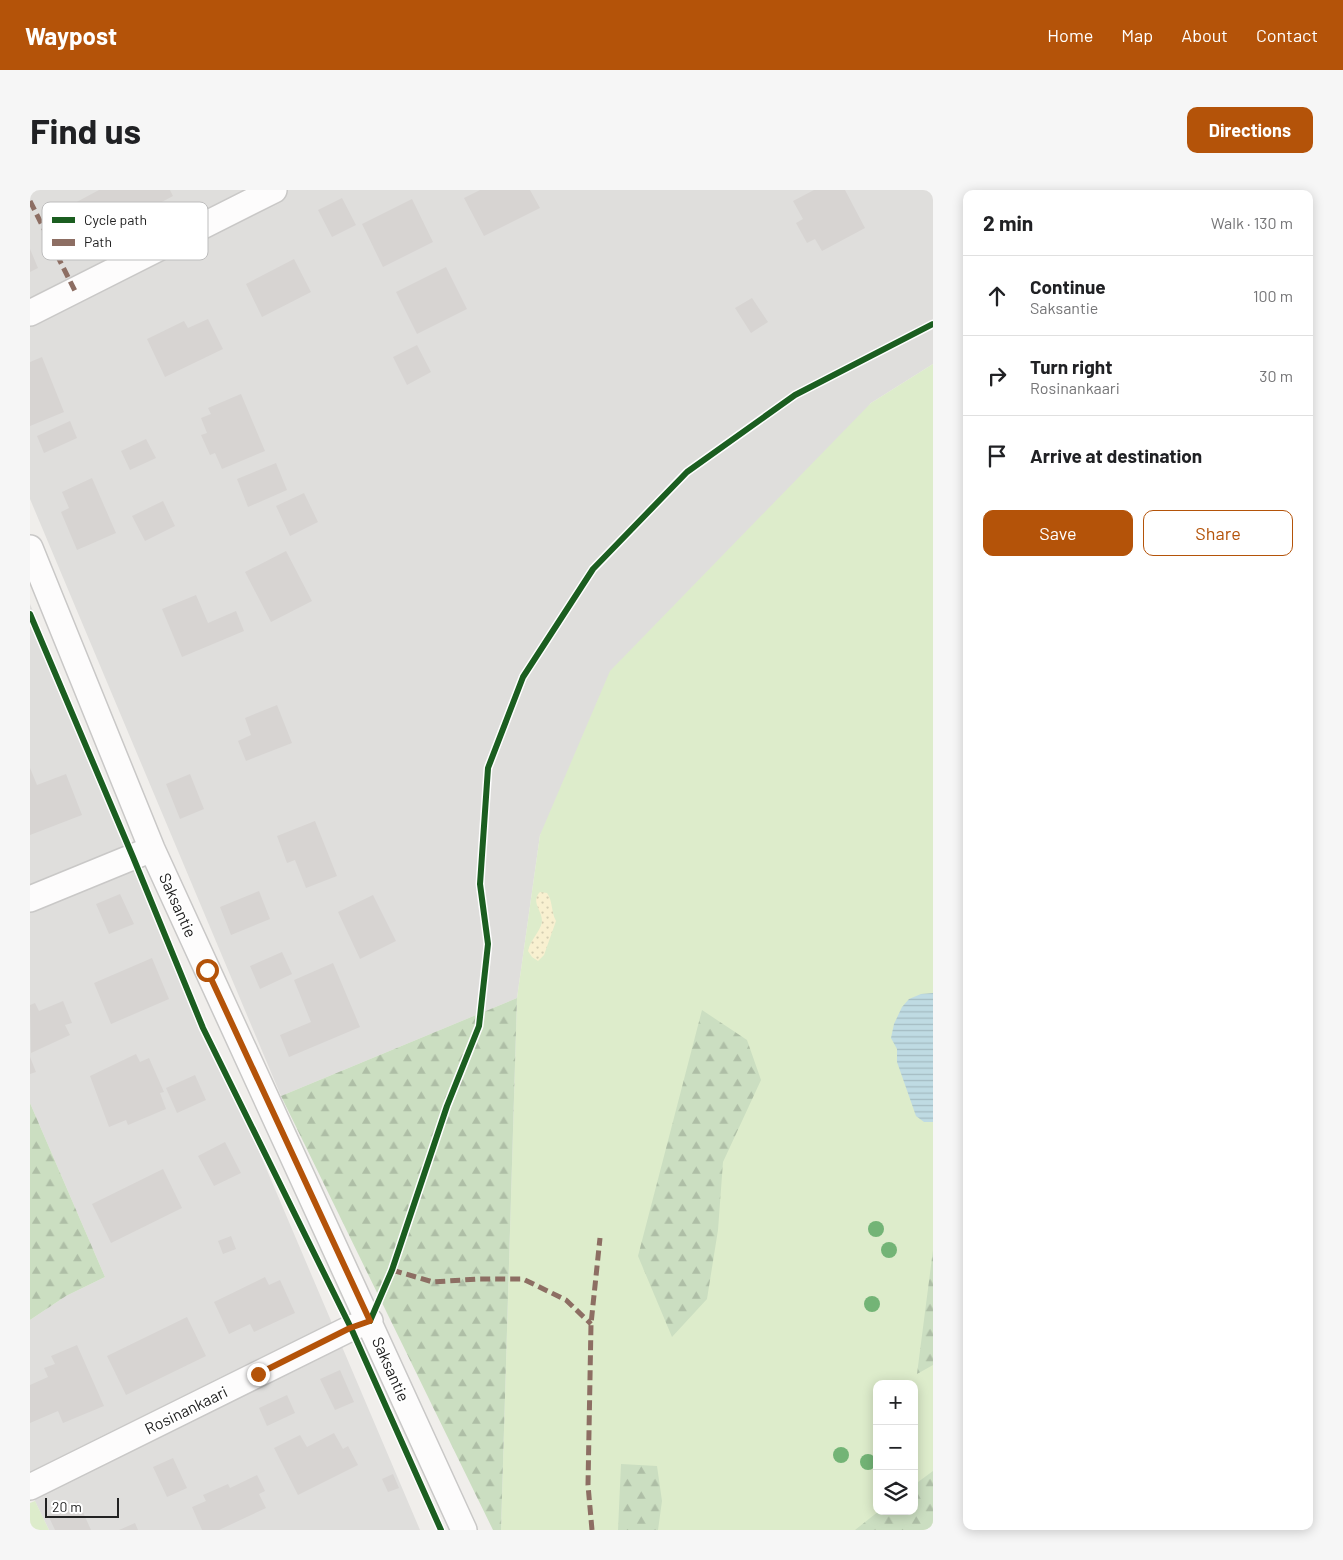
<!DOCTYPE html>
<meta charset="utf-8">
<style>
body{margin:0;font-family:Barlow,sans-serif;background:#f6f6f6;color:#202124}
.controls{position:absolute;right:15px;bottom:15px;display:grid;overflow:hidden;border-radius:10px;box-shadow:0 2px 12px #0003}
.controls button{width:45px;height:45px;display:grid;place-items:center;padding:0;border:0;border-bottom:1px solid #e0e0e0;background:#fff;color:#202124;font:25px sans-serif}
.scale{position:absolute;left:15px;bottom:12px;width:74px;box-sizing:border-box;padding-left:5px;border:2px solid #222;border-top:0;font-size:14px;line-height:18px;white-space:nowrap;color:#222;-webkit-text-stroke:4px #fff;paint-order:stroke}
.stop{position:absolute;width:15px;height:15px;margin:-11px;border:4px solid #b45309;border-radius:50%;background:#fff}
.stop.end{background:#b45309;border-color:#fff;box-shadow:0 1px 5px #0008}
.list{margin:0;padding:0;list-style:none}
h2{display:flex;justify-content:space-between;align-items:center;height:65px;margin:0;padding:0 20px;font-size:21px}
h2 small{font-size:16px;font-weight:400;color:#757577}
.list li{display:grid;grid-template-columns:32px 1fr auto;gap:15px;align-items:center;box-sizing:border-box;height:80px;padding:0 20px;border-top:1px solid #e0e0e0}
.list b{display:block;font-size:19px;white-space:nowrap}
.list p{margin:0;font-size:16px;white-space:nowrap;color:#757577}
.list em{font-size:16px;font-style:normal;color:#757577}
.actions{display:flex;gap:10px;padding:15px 20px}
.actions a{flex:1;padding:11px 0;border:1px solid #b45309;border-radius:10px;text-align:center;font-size:18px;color:#b45309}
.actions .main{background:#b45309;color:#fff}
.icon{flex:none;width:28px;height:28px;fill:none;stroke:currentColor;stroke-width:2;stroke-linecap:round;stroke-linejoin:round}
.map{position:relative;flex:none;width:903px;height:1340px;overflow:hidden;border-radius:10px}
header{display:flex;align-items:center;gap:30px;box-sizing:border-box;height:70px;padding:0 25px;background:#b45309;color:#fff}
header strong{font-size:24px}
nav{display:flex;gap:28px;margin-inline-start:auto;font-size:18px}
.intro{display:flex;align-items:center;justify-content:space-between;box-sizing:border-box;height:120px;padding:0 30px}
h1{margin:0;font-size:35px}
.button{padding:12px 22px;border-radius:10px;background:#b45309;color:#fff;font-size:18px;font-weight:700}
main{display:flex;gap:30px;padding:0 30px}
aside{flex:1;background:#fff;border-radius:10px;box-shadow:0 2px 12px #0003}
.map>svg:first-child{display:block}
.residential{fill:#dfdedc}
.grass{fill:#ddeccb;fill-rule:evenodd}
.forest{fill:url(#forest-firs)}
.sand{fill:url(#sand-dots)}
.water{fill:url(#water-rules)}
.building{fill:#d7d4d2}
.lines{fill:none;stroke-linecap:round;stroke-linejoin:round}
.street-casing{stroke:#c9c8c7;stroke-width:28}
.street{stroke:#fdfcfc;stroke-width:25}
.quiet{stroke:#8d6e63;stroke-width:5;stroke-dasharray:10 5;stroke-linecap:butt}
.cycleway-casing{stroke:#fff;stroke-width:9}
.cycleway{stroke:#1b5e20;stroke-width:6}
.tree{fill:#73b476}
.route{stroke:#b45309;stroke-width:6}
.labels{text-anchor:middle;stroke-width:4;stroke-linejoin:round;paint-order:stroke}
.street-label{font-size:16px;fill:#222;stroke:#fff}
.key{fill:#fff;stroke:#bdbdbd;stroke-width:1}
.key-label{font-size:14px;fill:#222}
</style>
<header>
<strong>Waypost</strong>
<nav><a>Home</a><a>Map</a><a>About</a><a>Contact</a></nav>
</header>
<div class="intro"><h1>Find us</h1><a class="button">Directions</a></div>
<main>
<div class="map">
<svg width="903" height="1340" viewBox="0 0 903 1340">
<defs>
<pattern id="forest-firs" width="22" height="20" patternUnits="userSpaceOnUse" patternTransform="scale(1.25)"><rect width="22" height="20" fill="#cbdec1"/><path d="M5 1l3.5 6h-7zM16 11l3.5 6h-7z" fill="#aebea6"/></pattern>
<pattern id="sand-dots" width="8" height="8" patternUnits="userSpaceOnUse" patternTransform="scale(1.25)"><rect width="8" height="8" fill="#f8f0d0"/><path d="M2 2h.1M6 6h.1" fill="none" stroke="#d4ceb2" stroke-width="1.8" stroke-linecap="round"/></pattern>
<pattern id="water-rules" width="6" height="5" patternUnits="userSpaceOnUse" patternTransform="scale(1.25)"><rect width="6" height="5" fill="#bfdbe3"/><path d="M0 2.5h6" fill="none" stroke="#a4bcc2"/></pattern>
</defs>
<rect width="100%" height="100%" fill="#f0eeeb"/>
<!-- residential -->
<path class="residential" d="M0 0H903V174L841 213 510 645 487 808 251 906 0 309Z
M0 414 196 884 390 1340H19L0 1301V1130L36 1106 75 1087 0 913Z"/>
<!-- grass -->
<path class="grass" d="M903 174V1340H471L487 808 510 645 580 481 841 213ZM847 1194H884V1321H847Z
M5 1311 19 1340H0V1313Z"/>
<!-- forest -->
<path class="forest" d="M487 808 471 1340H463L251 906Z
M672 820 717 850 731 890 693 972 688 1040 677 1109 642 1147 608 1066Z
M0 913 75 1087 36 1106 0 1130Z
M903 1060V1175L887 1184Z
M591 1274 627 1276 632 1311 628 1340H588Z
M903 1281V1340H825L849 1321H884V1295Z"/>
<!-- sand -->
<path class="sand" d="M510 702 517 703C523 711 521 722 526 731L514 765 508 771 502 767 498 761C500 750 510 742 512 732 513 721 500 712 510 702Z"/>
<!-- water -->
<path class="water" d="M903 803V932H894L886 926 867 872V859L861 848 864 834 872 817 879 809 891 804Z"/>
<!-- building -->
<path class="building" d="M69 0H140L143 6 47 57 28 22Z
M450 0H500L510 18 454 46 434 8Z
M784 0H815L835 38 792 61 785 49 777 53 766 33 773 29 763 11Z
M312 8 326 35 302 47 288 20Z
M382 9 403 52 353 77 332 34Z
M0 59 8 78 0 82Z
M264 69 281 102 232 127 216 94Z
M416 77 437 119 387 144 366 102Z
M722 108 738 132 721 143 705 118Z
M178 129 193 159 135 187 117 149 154 131 158 138Z
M387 155 401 182 377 195 363 167Z
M12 167 34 222 0 236V172Z
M211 204 235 261 192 279 185 263 180 265 171 245 177 243 171 228 181 224 178 218Z
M40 231 47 248 14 263 7 246Z
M116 249 126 268 100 280 91 261Z
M246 273 257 300 218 317 207 289Z
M62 288 86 343 47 360 31 322 39 318 32 302Z
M274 303 288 332 260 346 246 316Z
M133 311 145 336 115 351 102 326Z
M256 361 282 411 241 432 215 382Z
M166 405 178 433 206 421 214 441 152 467 132 419Z
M247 515 262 553 216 571 208 551 221 545 215 528Z
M0 578 7 595 36 584 52 625 0 645Z
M160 584 174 619 150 629 136 594Z
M285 631 307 686 276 698 265 670 257 673 247 646Z
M229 701 240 729 201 745 190 717Z
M90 704 104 734 79 744 66 714Z
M343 705 366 751 330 769 308 722Z
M252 762 262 784 230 799 220 776Z
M122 768 139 809 81 834 64 793Z
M303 773 330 837 259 867 250 845 281 832 264 790Z
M33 811 42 833 35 835 40 845 1 863 0 815 5 813 9 821Z
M106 864 110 872 119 868 134 902 130 903 136 919 98 935 96 930 79 937 60 886Z
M0 867 6 882 0 884Z
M165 885 176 910 147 923 136 898Z
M195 952 211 983 184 996 168 966Z
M133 979 152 1018 81 1053 62 1014Z
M201 1046 206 1059 193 1064 188 1051Z
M235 1087 239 1095 250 1090 265 1123 224 1142 220 1134 199 1144 184 1112Z
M157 1127 176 1166 96 1205 77 1166Z
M47 1155 74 1216 33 1233 28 1221 0 1233V1195L18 1187 14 1178 25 1174 21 1166Z
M310 1180 324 1212 305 1220 290 1189Z
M257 1205 265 1223 237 1236 229 1218Z
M304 1243 313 1259 318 1256 328 1275 268 1305 244 1258 270 1245 277 1257Z
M143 1268 157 1298 137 1307 123 1277Z
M363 1284 369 1298 358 1302 352 1289Z
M227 1285 235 1301 229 1304 236 1318 189 1340H172L162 1317 176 1311 173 1305 198 1294 200 1298Z
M48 1311 61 1340H25L18 1325Z
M105 1333 108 1340H89Z"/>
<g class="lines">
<!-- street casing -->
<g class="street-casing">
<path id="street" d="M0 123 244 0
M0 358 122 659 434 1340
M0 709 122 659
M0 1297 321 1138 340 1131"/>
</g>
<!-- street -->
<use href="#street" class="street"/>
<!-- quiet -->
<path class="quiet" d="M0 11 45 101
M362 1080 403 1092 448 1089H493L536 1110 561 1134
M562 1340 558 1295 561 1134 570 1048"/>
<!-- cycleway casing -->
<g class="cycleway-casing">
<path id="cycleway" d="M0 424 103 667 173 838 321 1138 411 1340
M340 1131 362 1080 417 916 449 836 458 754 450 694 458 578 493 487 563 379 657 282 765 205 903 134"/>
</g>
<!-- cycleway -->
<use href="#cycleway" class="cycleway"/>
</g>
<!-- trees -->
<g class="tree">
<circle cx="846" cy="1039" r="8"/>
<circle cx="859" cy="1060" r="8"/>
<circle cx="842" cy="1114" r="8"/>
<circle cx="811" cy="1265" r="8"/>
<circle cx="838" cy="1272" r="8"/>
</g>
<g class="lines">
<!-- route -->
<path class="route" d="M177 780 340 1131 320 1138 228 1184"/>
</g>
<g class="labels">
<!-- street labels -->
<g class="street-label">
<text transform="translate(148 715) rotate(66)" y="6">Saksantie</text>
<text transform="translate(361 1179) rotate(66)" y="6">Saksantie</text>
<text transform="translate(156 1220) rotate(-26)" y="6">Rosinankaari</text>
</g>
</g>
<!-- legend -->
<rect x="12" y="12" width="166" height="58" rx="8" class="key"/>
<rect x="22" y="27" width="23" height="6" fill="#1b5e20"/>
<rect x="22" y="49" width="23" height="7" fill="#8d6e63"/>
<g class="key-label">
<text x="54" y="35">Cycle path</text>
<text x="54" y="57">Path</text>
</g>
</svg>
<div class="controls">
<button>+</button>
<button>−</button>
<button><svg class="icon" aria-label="layers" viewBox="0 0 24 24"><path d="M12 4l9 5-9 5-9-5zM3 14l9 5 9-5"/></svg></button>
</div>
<div class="scale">20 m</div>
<div class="stop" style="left:177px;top:780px"></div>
<div class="stop end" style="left:228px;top:1184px"></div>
</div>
<aside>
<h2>2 min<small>Walk · 130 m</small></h2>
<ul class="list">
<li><svg class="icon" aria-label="ahead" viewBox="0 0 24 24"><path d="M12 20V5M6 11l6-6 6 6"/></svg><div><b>Continue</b><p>Saksantie</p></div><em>100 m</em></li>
<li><svg class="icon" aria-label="right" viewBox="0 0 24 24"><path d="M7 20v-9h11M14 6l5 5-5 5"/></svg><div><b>Turn right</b><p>Rosinankaari</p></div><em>30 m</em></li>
<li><svg class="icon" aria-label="arrive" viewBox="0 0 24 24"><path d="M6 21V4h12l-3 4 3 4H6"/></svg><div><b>Arrive at destination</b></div></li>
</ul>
<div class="actions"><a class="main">Save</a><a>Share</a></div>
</aside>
</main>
